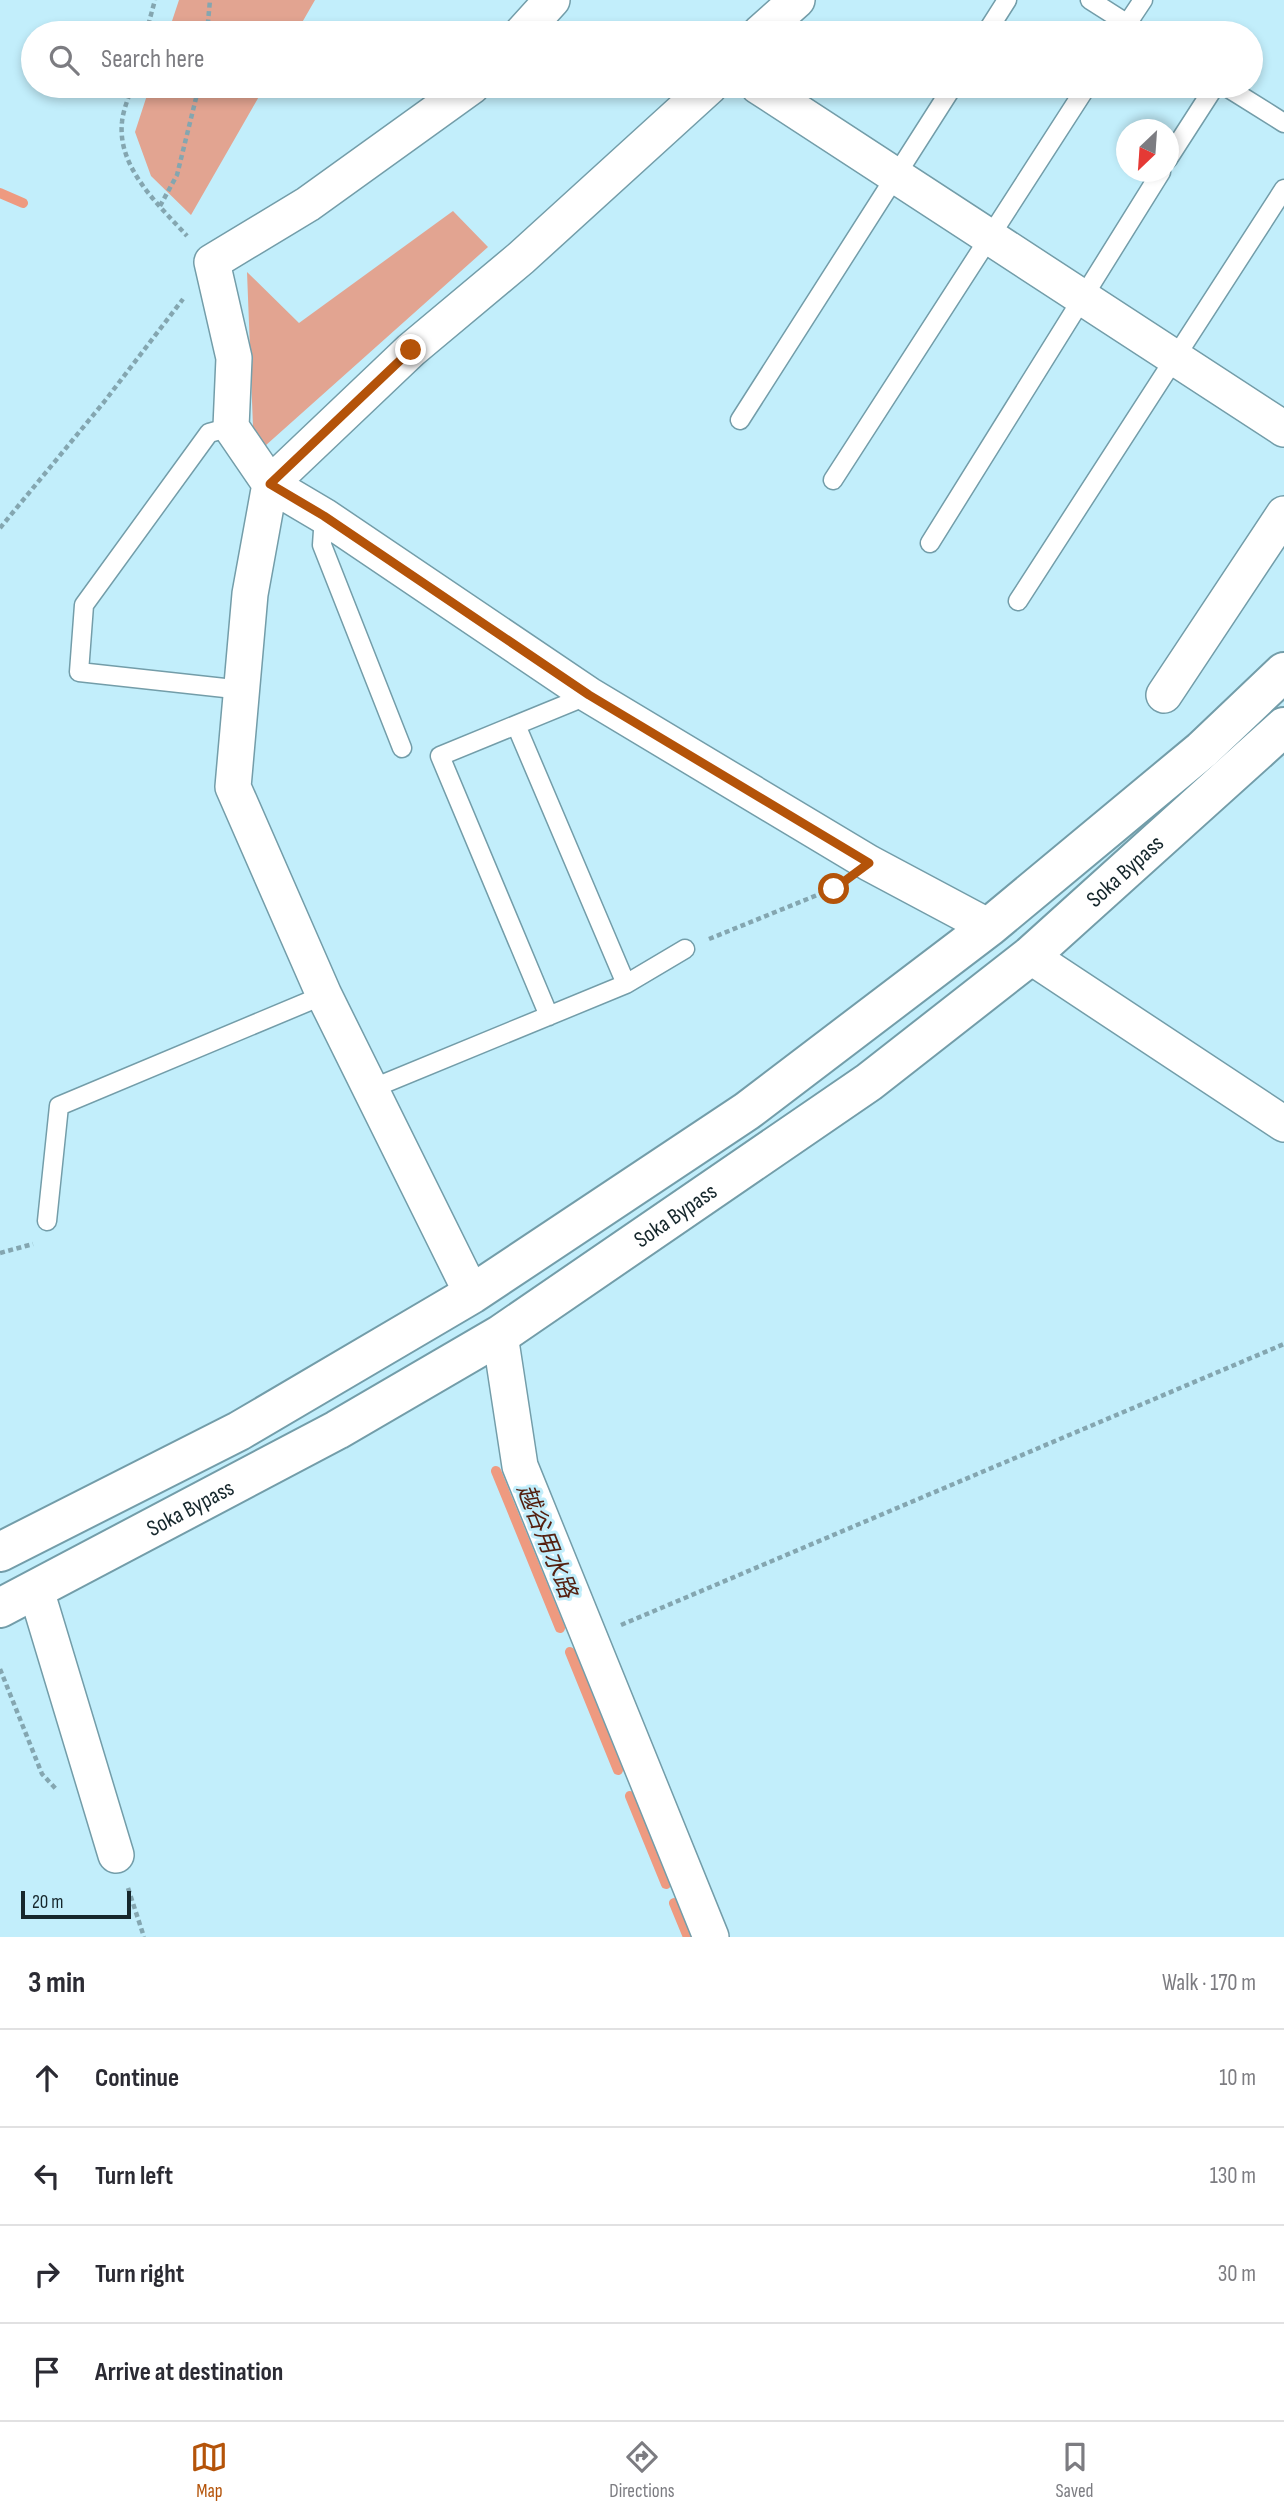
<!DOCTYPE html>
<meta charset="utf-8">
<style>
body{margin:0;font-family:"Sofia Sans Condensed","Noto Sans JP",sans-serif;background:#f7f7f7;color:#2b2b33}
.compass{position:absolute;left:1116px;top:119px;width:63px;height:63px;border-radius:50%;background:#fff;box-shadow:0 4px 10px #0003;rotate:205deg}
.scale{position:absolute;left:21px;bottom:18px;width:110px;box-sizing:border-box;padding-left:7px;border:4px solid #16272c;border-top:0;font-size:19px;line-height:24px;white-space:nowrap;color:#16272c;-webkit-text-stroke:5px #c2eefb;paint-order:stroke}
.stop{position:absolute;width:21px;height:21px;margin:-16px;border:5px solid #b45309;border-radius:50%;background:#fff}
.stop.end{background:#b45309;border-color:#fff;box-shadow:0 2px 7px #0008}
.list{margin:0;padding:0;list-style:none}
h2{display:flex;justify-content:space-between;align-items:center;height:91px;margin:0;padding:0 28px;font-size:30px}
h2 small{font-size:23px;font-weight:400;color:#7c7c81}
.list li{display:grid;grid-template-columns:46px 1fr auto;gap:21px;align-items:center;box-sizing:border-box;height:98px;padding:0 28px;border-top:2px solid #e1e1e2}
.list b{display:block;font-size:26px;white-space:nowrap}
.list em{font-size:23px;font-style:normal;color:#7c7c81}
.icon{flex:none;width:38px;height:38px;fill:none;stroke:currentColor;stroke-width:2;stroke-linecap:round;stroke-linejoin:round}
.map{position:relative;flex:none;width:1284px;height:1937px;overflow:hidden}
.search{position:absolute;background:#fff;box-shadow:0 4px 10px #0003;left:21px;right:21px;top:21px;height:77px;display:flex;align-items:center;gap:18px;box-sizing:border-box;padding:0 24px;border-radius:38px;color:#7c7c81;font-size:26px}
.sheet{height:483px;background:#fff}
nav{display:flex;justify-content:space-around;align-items:center;box-sizing:border-box;height:98px;border-top:2px solid #e1e1e2;background:#fff;font-size:19px;color:#7c7c81}
nav a{display:grid;justify-items:center;gap:4px}
nav .on{color:#b45309}
.map>svg:first-child{display:block}
.green{fill:#e2a491}
.lines{fill:none;stroke-linecap:round;stroke-linejoin:round}
.stream{stroke:#ee9a80;stroke-width:10}
.lane-casing{stroke:#739da9;stroke-width:21}
.street-casing{stroke:#739da9;stroke-width:38}
.highway-casing{stroke:#739da9;stroke-width:42}
.path{stroke:#84a6b0;stroke-width:4.5;stroke-dasharray:5 3.5;stroke-linecap:butt}
.lane{stroke:#fff;stroke-width:18}
.street{stroke:#fff;stroke-width:35}
.highway{stroke:#fff;stroke-width:38}
.route{stroke:#b45309;stroke-width:9}
.labels{text-anchor:middle;stroke-width:6;stroke-linejoin:round;paint-order:stroke}
.street-label{font-size:23px;fill:#16272c;stroke:#c2eefb}
.water-label{font-size:24px;font-style:italic;fill:#541f0f;stroke:#c2eefb}
</style>
<div class="map">
<svg width="1284" height="1937" viewBox="0 0 1284 1937">
<rect width="100%" height="100%" fill="#c2eefb"/>
<!-- green -->
<path class="green" d="M179 0H315L296 33H168Z
M150 86H265L191 215 151 176 135 132Z
M453 211 488 247 265 446 253 427 247 272 299 323Z"/>
<g class="lines">
<!-- stream -->
<path class="stream" d="M0 193 23 203
M496 1471 560 1628
M570 1652 618 1770
M630 1796 666 1884
M674 1903 688 1937"/>
<!-- lane casing -->
<g class="lane-casing">
<path id="lane" d="M1090 0 1142 33
M986 33 1007 0
M1121 33 1143 0
M1225 86 1284 123
M1168 159 1215 86
M740 420 953 86
M231 427 209 433 84 605 79 672 243 690
M833 480 1087 86
M324 516 322 545 402 748
M930 543 1161 172
M1018 601 1284 189
M516 725 626 984
M549 1016 440 756 589 695
M371 1089 626 984 685 949
M47 1221 59 1106 324 995"/>
</g>
<!-- street casing -->
<g class="street-casing">
<path id="street" d="M522 33 552 0
M760 33 797 0
M472 86 308 204 212 262 234 358 231 427 270 484 324 516 589 695 869 863 989 927
M758 86 1284 429
M1164 695 1284 514
M1030 956 1284 1124
M472 1294 324 995 233 787 250 594 270 484 411 350 521 258 710 86
M500 1335 520 1466 711 1937
M36 1590 116 1855"/>
</g>
<!-- highway casing -->
<g class="highway-casing">
<g id="highway">
<path d="M0 1552 239 1431 472 1294 747 1111 989 927 1202 750 1284 672"/>
<path id="s1" d="M0 1608 337 1430 500 1335 869 1082 1030 956 1284 727"/>
</g>
</g>
<!-- path -->
<path class="path" d="M146 33 155 0
M207 33 210 0
M132 86C129 97 123 110 122 122 117 168 159 205 187 236
M160 206 177 175 199 86
M0 528 104 402 183 299
M709 939 837 887
M0 1253 33 1244
M621 1625 1284 1344
M0 1669 42 1774 56 1789
M128 1888 144 1937"/>
<!-- lane -->
<use href="#lane" class="lane"/>
<!-- street -->
<use href="#street" class="street"/>
<!-- highway -->
<use href="#highway" class="highway"/>
</g>
<g class="lines">
<!-- route -->
<path class="route" d="M411 350 270 484 324 516 589 695 869 863 834 889"/>
</g>
<g class="labels">
<!-- street labels -->
<g class="street-label">
<text dy="8" stroke="none"><textPath href="#s1" startOffset="1349">Soka Bypass</textPath></text>
<text dy="8" stroke="none"><textPath href="#s1" startOffset="782">Soka Bypass</textPath></text>
<text dy="8" stroke="none"><textPath href="#s1" startOffset="215">Soka Bypass</textPath></text>
</g>
<!-- water labels -->
<g class="water-label">
<text transform="translate(547 1541) rotate(68)" y="8">越谷用水路</text>
</g>
</g>
</svg>
<svg class="compass" viewBox="-18 -18 36 36"><path d="M0-13l5 13h-10z" fill="#e53935"/><path d="M0 13l5-13h-10z" fill="#7c7c81"/></svg>
<div class="scale">20 m</div>
<div class="stop" style="left:834px;top:889px"></div>
<div class="stop end" style="left:411px;top:350px"></div>
<div class="search"><svg class="icon" aria-label="search" viewBox="0 0 24 24"><circle cx="10" cy="10" r="6"/><path d="M15 15l6 6"/></svg>Search here</div>
</div>
<section class="sheet">
<h2>3 min<small>Walk · 170 m</small></h2>
<ul class="list">
<li><svg class="icon" aria-label="ahead" viewBox="0 0 24 24"><path d="M12 20V5M6 11l6-6 6 6"/></svg><div><b>Continue</b></div><em>10 m</em></li>
<li><svg class="icon" aria-label="left" viewBox="0 0 24 24"><path d="M17 20v-9H6M10 6l-5 5 5 5"/></svg><div><b>Turn left</b></div><em>130 m</em></li>
<li><svg class="icon" aria-label="right" viewBox="0 0 24 24"><path d="M7 20v-9h11M14 6l5 5-5 5"/></svg><div><b>Turn right</b></div><em>30 m</em></li>
<li><svg class="icon" aria-label="arrive" viewBox="0 0 24 24"><path d="M6 21V4h12l-3 4 3 4H6"/></svg><div><b>Arrive at destination</b></div></li>
</ul>
</section>
<nav>
<a class="on"><svg class="icon" aria-label="map" viewBox="0 0 24 24"><path d="M3 6l6-2 6 2 6-2v14l-6 2-6-2-6 2zM9 4v14M15 6v14"/></svg>Map</a>
<a><svg class="icon" aria-label="directions" viewBox="0 0 24 24"><path d="M12 3l9 9-9 9-9-9zM9 14v-3h6M13 9l2 2-2 2"/></svg>Directions</a>
<a><svg class="icon" aria-label="saved" viewBox="0 0 24 24"><path d="M7 4h10v16l-5-4-5 4z"/></svg>Saved</a>
</nav>
